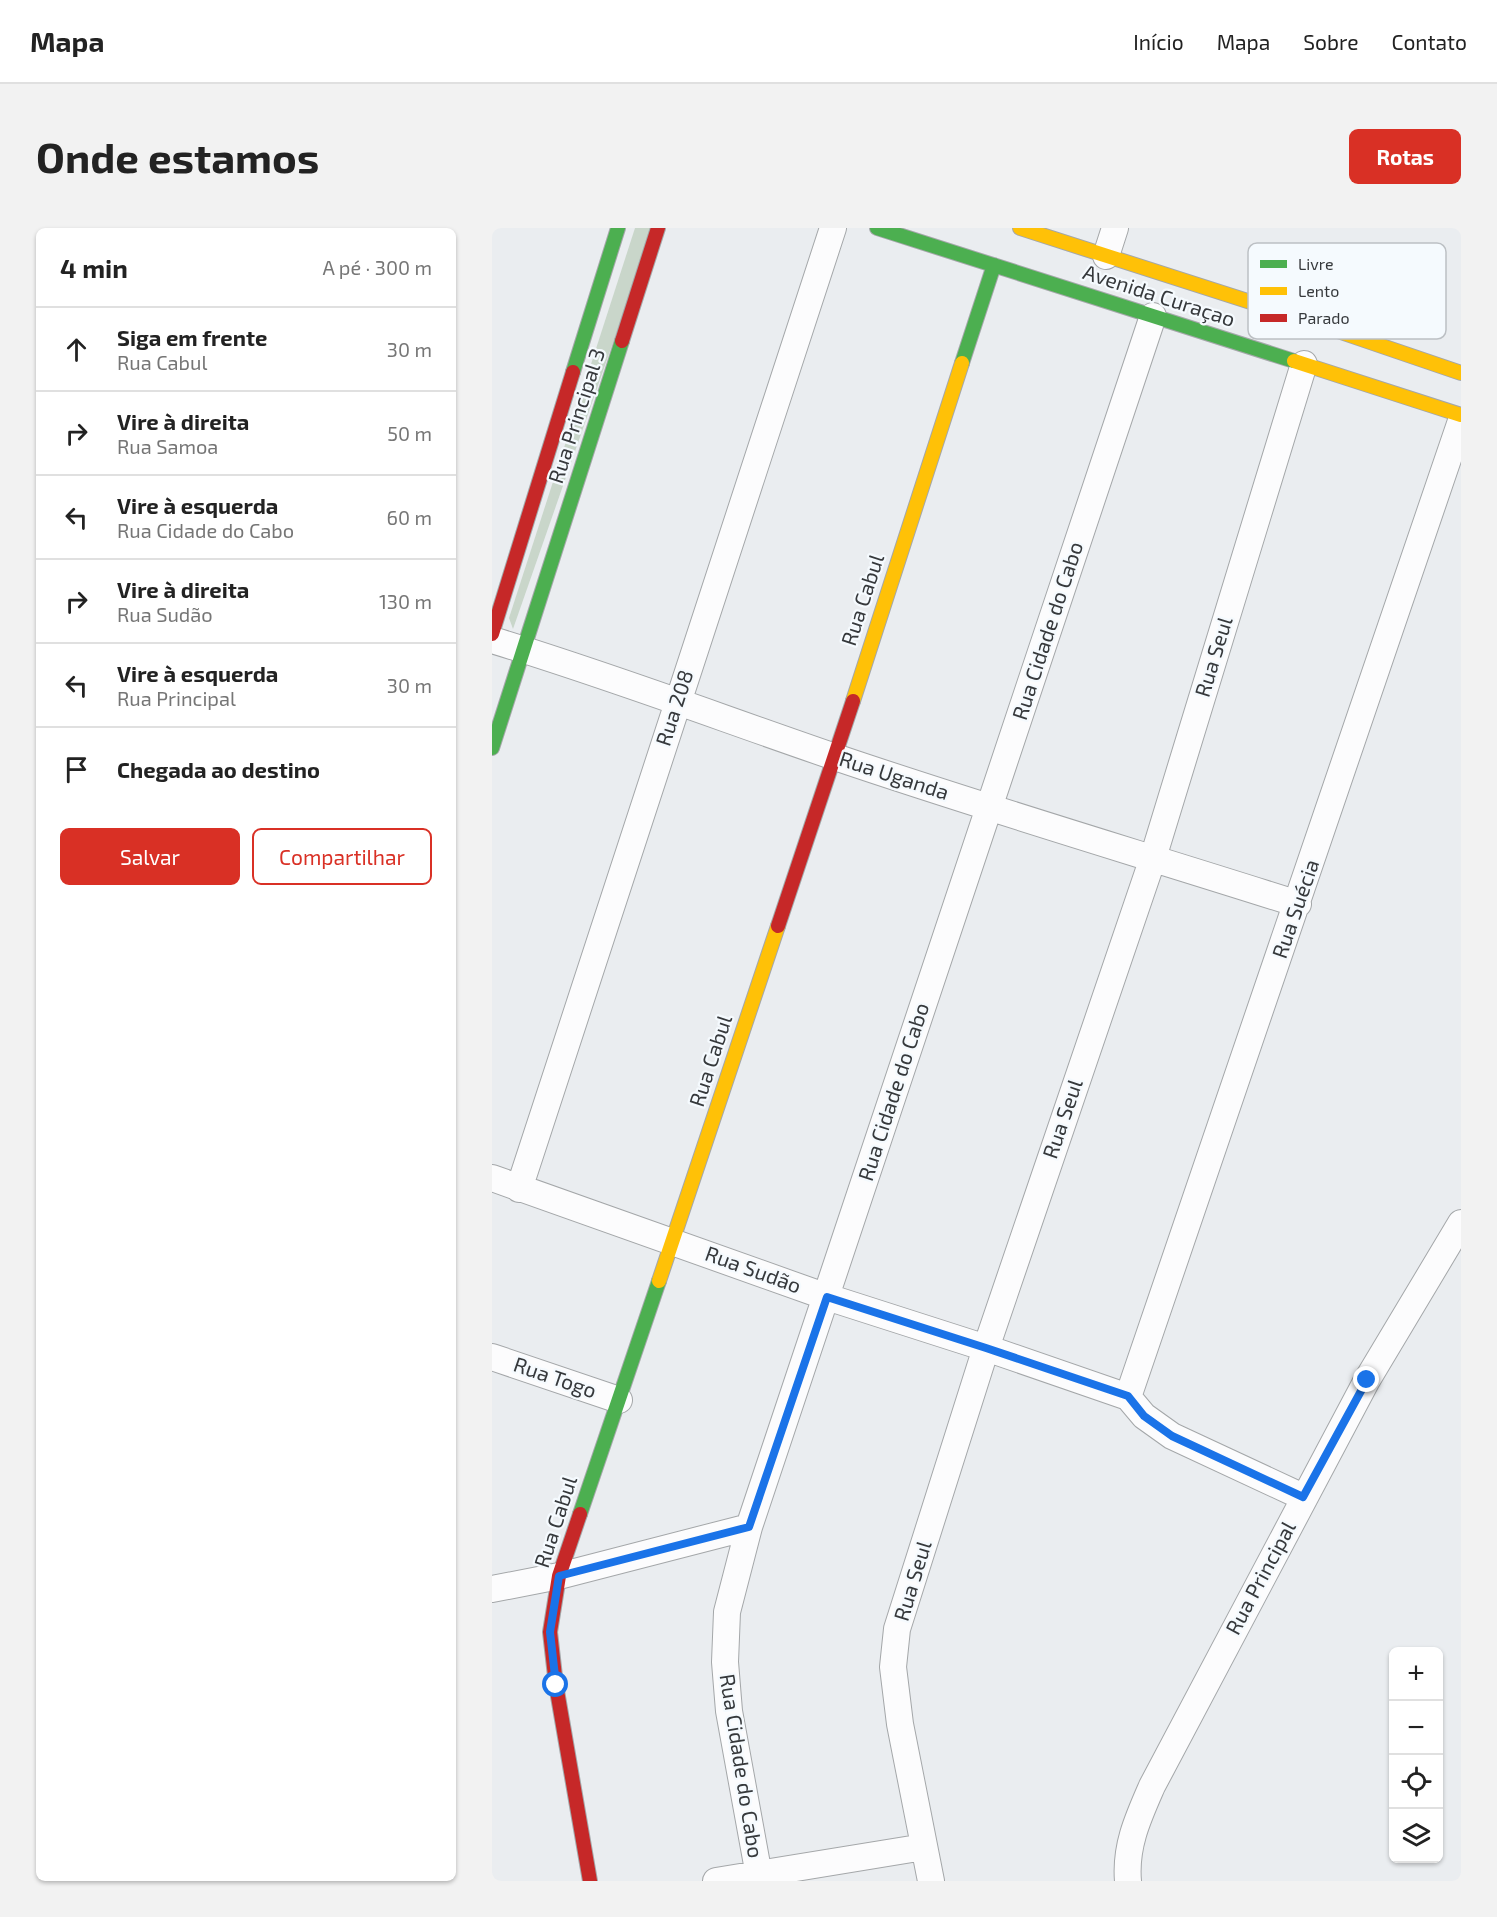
<!DOCTYPE html>
<html lang="pt">
<meta charset="utf-8">
<style>
body{margin:0;font-family:"Exo 2",sans-serif;background:#f2f2f2;color:#222}
.controls{position:absolute;right:18px;bottom:18px;display:grid;overflow:hidden;border-radius:9px;box-shadow:0 2px 4px #0004}
.controls button{width:54px;height:54px;display:grid;place-items:center;padding:0;border:0;border-bottom:2px solid #e0e0e0;background:#fff;color:#222;font:30px sans-serif}
.stop{position:absolute;width:18px;height:18px;margin:-14px;border:4px solid #1a73e8;border-radius:50%;background:#fff}
.stop.end{background:#1a73e8;border-color:#fff;box-shadow:0 2px 6px #0008}
.list{margin:0;padding:0;list-style:none}
h2{display:flex;justify-content:space-between;align-items:center;height:78px;margin:0;padding:0 24px;font-size:26px}
h2 small{font-size:20px;font-weight:400;color:#767676}
.list li{display:grid;grid-template-columns:39px 1fr auto;gap:18px;align-items:center;box-sizing:border-box;height:84px;padding:0 24px;border-top:2px solid #e0e0e0}
.list b{display:block;font-size:22px;white-space:nowrap}
.list p{margin:0;font-size:20px;white-space:nowrap;color:#767676}
.list em{font-size:20px;font-style:normal;color:#767676}
.actions{display:flex;gap:12px;padding:18px 24px}
.actions a{flex:1;padding:14px 0;border:2px solid #d93025;border-radius:9px;text-align:center;font-size:21px;color:#d93025}
.actions .main{background:#d93025;color:#fff}
.icon{flex:none;width:33px;height:33px;fill:none;stroke:currentColor;stroke-width:2;stroke-linecap:round;stroke-linejoin:round}
.map{position:relative;flex:none;width:969px;height:1653px;overflow:hidden;border-radius:9px}
header{display:flex;align-items:center;gap:36px;box-sizing:border-box;height:84px;padding:0 30px;background:#fff;border-bottom:2px solid #e0e0e0}
header strong{font-size:28px}
nav{display:flex;gap:33px;margin-inline-start:auto;font-size:21px}
.intro{display:flex;align-items:center;justify-content:space-between;box-sizing:border-box;height:144px;padding:0 36px}
h1{margin:0;font-size:42px}
.button{padding:15px 27px;border-radius:9px;background:#d93025;color:#fff;font-size:21px;font-weight:700}
main{display:flex;gap:36px;padding:0 36px}
aside{flex:1;background:#fff;border-radius:9px;box-shadow:0 2px 4px #0004}
.map>svg:first-child{display:block}
.green{fill:#c9d6ca}
.lines{fill:none;stroke-linecap:round;stroke-linejoin:round}
.street-casing{stroke:#a4a7a9;stroke-width:28}
.fast-casing{stroke:#a4a7a9;stroke-width:16}
.slow-casing{stroke:#a4a7a9;stroke-width:16}
.jam-casing{stroke:#a4a7a9;stroke-width:16}
.street{stroke:#fcfcfd;stroke-width:26}
.fast{stroke:#4caf50;stroke-width:14}
.slow{stroke:#ffc107;stroke-width:14}
.jam{stroke:#c62828;stroke-width:14}
.route{stroke:#1a73e8;stroke-width:8}
.labels{text-anchor:middle;stroke-width:4.5;stroke-linejoin:round;paint-order:stroke}
.street-label{font-size:21px;fill:#36393c;stroke:#f5fafe}
.key{fill:#f5fafe;stroke:#bcc0c4;stroke-width:1.5}
.key-label{font-size:16px;fill:#36393c}
</style>
<header>
<strong>Mapa</strong>
<nav><a>Início</a><a>Mapa</a><a>Sobre</a><a>Contato</a></nav>
</header>
<div class="intro"><h1>Onde estamos</h1><a class="button">Rotas</a></div>
<main>
<aside>
<h2>4 min<small>A pé · 300 m</small></h2>
<ul class="list">
<li><svg class="icon" aria-label="ahead" viewBox="0 0 24 24"><path d="M12 20V5M6 11l6-6 6 6"/></svg><div><b>Siga em frente</b><p>Rua Cabul</p></div><em>30 m</em></li>
<li><svg class="icon" aria-label="right" viewBox="0 0 24 24"><path d="M7 20v-9h11M14 6l5 5-5 5"/></svg><div><b>Vire à direita</b><p>Rua Samoa</p></div><em>50 m</em></li>
<li><svg class="icon" aria-label="left" viewBox="0 0 24 24"><path d="M17 20v-9H6M10 6l-5 5 5 5"/></svg><div><b>Vire à esquerda</b><p>Rua Cidade do Cabo</p></div><em>60 m</em></li>
<li><svg class="icon" aria-label="right" viewBox="0 0 24 24"><path d="M7 20v-9h11M14 6l5 5-5 5"/></svg><div><b>Vire à direita</b><p>Rua Sudão</p></div><em>130 m</em></li>
<li><svg class="icon" aria-label="left" viewBox="0 0 24 24"><path d="M17 20v-9H6M10 6l-5 5 5 5"/></svg><div><b>Vire à esquerda</b><p>Rua Principal</p></div><em>30 m</em></li>
<li><svg class="icon" aria-label="arrive" viewBox="0 0 24 24"><path d="M6 21V4h12l-3 4 3 4H6"/></svg><div><b>Chegada ao destino</b></div></li>
</ul>
<div class="actions"><a class="main">Salvar</a><a>Compartilhar</a></div>
</aside>
<div class="map">
<svg width="969" height="1653" viewBox="0 0 969 1653">
<rect width="100%" height="100%" fill="#eaedf0"/>
<!-- green -->
<path class="green" d="M143 0H161L21 401 17 390Z"/>
<g class="lines">
<!-- street casing -->
<g class="street-casing">
<path id="street" d="M614 28 623 0
M0 412C116 447 229 490 343 529 496 581 652 627 806 676
M0 950 335 1069 494 1120 636 1169 652 1188 680 1208 811 1269
M27 961 341 0
M0 1129 127 1172
M636 1169 969 193
M0 1361 67 1348 257 1299
M224 1653 432 1619
M268 1653 237 1483 233 1434 235 1384 257 1299 661 88
M439 1653 408 1496 401 1439 405 1401 494 1120 661 630 812 136
M636 1653C633 1618 646 1590 660 1558L875 1152 969 995"/>
</g>
<!-- fast casing -->
<g class="fast-casing">
<path id="fast" d="M385 0 802 133
M470 135 502 37
M81 144 126 0
M0 520 130 113
M88 1286 167 1053"/>
</g>
<!-- slow casing -->
<g class="slow-casing">
<path id="slow" d="M528 0 799 87 969 145
M802 133 969 187
M361 473 470 135
M167 1053 286 698"/>
</g>
<!-- jam casing -->
<g class="jam-casing">
<path id="jam" d="M130 113 166 0
M0 406 81 144
M286 698 361 473
M88 1286 67 1348 58 1404 64 1457 98 1653"/>
</g>
<!-- street -->
<use href="#street" class="street"/>
<!-- fast -->
<use href="#fast" class="fast"/>
<!-- slow -->
<use href="#slow" class="slow"/>
<!-- jam -->
<use href="#jam" class="jam"/>
</g>
<g class="lines">
<!-- route -->
<path class="route" d="M64 1457 58 1404 67 1348 257 1299 335 1069 494 1120 636 1168 652 1188 680 1208 811 1269 875 1152"/>
</g>
<g class="labels">
<!-- street labels -->
<g class="street-label">
<text transform="translate(667 68) rotate(18)" y="7">Avenida Curaçao</text>
<text transform="translate(85 188) rotate(-72)" y="7">Rua Principal 3</text>
<text transform="translate(371 372) rotate(-72)" y="7">Rua Cabul</text>
<text transform="translate(556 403) rotate(-72)" y="7">Rua Cidade do Cabo</text>
<text transform="translate(722 429) rotate(-73)" y="7">Rua Seul</text>
<text transform="translate(183 480) rotate(-72)" y="7">Rua 208</text>
<text transform="translate(402 548) rotate(18)" y="7">Rua Uganda</text>
<text transform="translate(804 681) rotate(-71)" y="7">Rua Suécia</text>
<text transform="translate(219 833) rotate(-72)" y="7">Rua Cabul</text>
<text transform="translate(402 864) rotate(-72)" y="7">Rua Cidade do Cabo</text>
<text transform="translate(571 891) rotate(-71)" y="7">Rua Seul</text>
<text transform="translate(261 1042) rotate(20)" y="7">Rua Sudão</text>
<text transform="translate(63 1150) rotate(19)" y="7">Rua Togo</text>
<text transform="translate(64 1294) rotate(-72)" y="7">Rua Cabul</text>
<text transform="translate(769 1350) rotate(-62)" y="7">Rua Principal</text>
<text transform="translate(421 1353) rotate(-73)" y="7">Rua Seul</text>
<text transform="translate(249 1538) rotate(81)" y="7">Rua Cidade do Cabo</text>
</g>
</g>
<!-- legend -->
<rect x="756" y="15" width="198" height="96" rx="9" class="key"/>
<rect x="768" y="32" width="27" height="8" fill="#4caf50"/>
<rect x="768" y="59" width="27" height="8" fill="#ffc107"/>
<rect x="768" y="86" width="27" height="8" fill="#c62828"/>
<g class="key-label">
<text x="806" y="42">Livre</text>
<text x="806" y="69">Lento</text>
<text x="806" y="96">Parado</text>
</g>
</svg>
<div class="controls">
<button>+</button>
<button>−</button>
<button><svg class="icon" aria-label="locate" viewBox="0 0 24 24"><circle cx="12" cy="12" r="6"/><path d="M12 2v4M12 18v4M2 12h4M18 12h4"/></svg></button>
<button><svg class="icon" aria-label="layers" viewBox="0 0 24 24"><path d="M12 4l9 5-9 5-9-5zM3 14l9 5 9-5"/></svg></button>
</div>
<div class="stop" style="left:64px;top:1457px"></div>
<div class="stop end" style="left:875px;top:1152px"></div>
</div>
</main>
